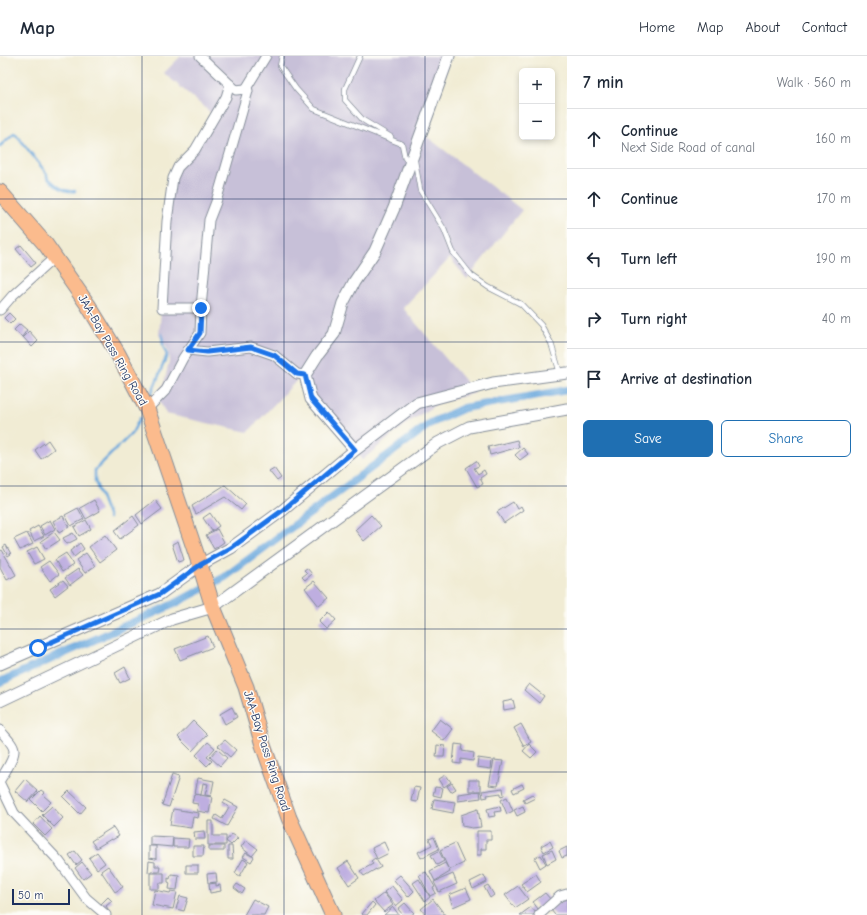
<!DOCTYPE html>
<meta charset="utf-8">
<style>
body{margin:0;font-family:"Comic Neue",sans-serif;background:#f6f6f7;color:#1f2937}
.controls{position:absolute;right:12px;top:12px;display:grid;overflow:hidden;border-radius:6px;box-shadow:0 2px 6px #0003}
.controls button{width:36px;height:36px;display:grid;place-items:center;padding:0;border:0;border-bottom:1px solid #e0e1e3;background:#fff;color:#1f2937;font:20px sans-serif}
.scale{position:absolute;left:12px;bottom:10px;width:58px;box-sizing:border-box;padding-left:4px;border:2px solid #1b2f5e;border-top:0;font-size:11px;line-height:14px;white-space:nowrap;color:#1b2f5e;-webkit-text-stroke:3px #fdfcf7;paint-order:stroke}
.stop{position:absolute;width:12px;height:12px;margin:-9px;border:3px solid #1a73e8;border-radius:50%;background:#fff}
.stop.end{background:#1a73e8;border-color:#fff;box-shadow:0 1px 4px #0008}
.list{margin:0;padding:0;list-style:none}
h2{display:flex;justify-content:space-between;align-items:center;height:52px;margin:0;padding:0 16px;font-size:17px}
h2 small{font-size:13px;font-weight:400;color:#747a83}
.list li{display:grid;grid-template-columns:26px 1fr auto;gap:12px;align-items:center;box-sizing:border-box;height:60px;padding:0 16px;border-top:1px solid #e0e1e3}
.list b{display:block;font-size:15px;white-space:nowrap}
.list p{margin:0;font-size:13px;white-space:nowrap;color:#747a83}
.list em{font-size:13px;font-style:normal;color:#747a83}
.actions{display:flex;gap:8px;padding:12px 16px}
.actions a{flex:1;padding:9px 0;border:1px solid #1f6fb2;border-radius:6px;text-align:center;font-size:14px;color:#1f6fb2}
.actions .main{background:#1f6fb2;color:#fff}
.icon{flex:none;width:22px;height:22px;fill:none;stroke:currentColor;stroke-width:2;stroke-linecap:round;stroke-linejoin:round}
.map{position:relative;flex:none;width:567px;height:859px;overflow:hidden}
header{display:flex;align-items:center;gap:24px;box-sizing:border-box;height:56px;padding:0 20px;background:#fff;border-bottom:1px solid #e0e1e3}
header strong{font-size:19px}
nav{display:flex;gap:22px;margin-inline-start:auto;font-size:14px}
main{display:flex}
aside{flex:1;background:#fff}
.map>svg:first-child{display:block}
.industrial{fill:#c7c0d8}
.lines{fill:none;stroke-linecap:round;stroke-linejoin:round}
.stream{stroke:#6ba8dd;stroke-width:2.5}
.canal{stroke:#6ba8dd;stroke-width:8}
.building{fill:#beaee0}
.service-casing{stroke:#868e99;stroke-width:6}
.minor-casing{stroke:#868e99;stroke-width:11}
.tertiary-casing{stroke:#868e99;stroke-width:13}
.trunk-casing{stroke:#868e99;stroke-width:17}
.service{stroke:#fff;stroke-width:4.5}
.minor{stroke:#fff;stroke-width:9}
.tertiary{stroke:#fff;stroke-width:11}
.trunk{stroke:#fbbb8d;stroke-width:15}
.route{stroke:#1a73e8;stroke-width:5}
.grid{fill:none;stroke:#1b2f5e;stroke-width:1;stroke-opacity:0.55}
.labels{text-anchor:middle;stroke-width:3;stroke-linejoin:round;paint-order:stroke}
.street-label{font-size:12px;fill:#1b2f5e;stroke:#fdfcf7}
</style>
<header>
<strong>Map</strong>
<nav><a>Home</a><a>Map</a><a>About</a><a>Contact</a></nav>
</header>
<main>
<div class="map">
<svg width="567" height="859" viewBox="0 0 567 859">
<rect width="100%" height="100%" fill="#fdfcf7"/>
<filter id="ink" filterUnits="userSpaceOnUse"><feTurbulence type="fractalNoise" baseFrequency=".025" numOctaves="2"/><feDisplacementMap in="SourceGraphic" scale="8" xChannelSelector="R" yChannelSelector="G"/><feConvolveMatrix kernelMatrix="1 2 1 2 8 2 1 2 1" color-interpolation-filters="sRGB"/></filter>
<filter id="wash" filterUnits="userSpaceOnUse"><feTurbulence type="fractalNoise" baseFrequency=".012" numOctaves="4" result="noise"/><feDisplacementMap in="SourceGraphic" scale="16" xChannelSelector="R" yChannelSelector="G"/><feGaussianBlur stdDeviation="0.9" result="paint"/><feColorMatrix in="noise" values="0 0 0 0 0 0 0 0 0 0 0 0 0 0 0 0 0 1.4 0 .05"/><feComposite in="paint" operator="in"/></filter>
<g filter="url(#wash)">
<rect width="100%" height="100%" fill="#f1ecd4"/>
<!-- industrial -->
<path class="industrial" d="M181 0H449L426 80 522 154 467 223 450 202 403 252 475 337 438 347 406 368 362 404 299 322 248 376 166 358 156 338 164 328 169 305 168 294 159 279 172 122 191 94 212 58 164 17Z"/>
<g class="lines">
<!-- stream -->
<path class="stream" d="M0 90 14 77 16 78 47 118V121C55 129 64 137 75 135
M151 339 167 299 163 290 162 278
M109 462 95 425V414L132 377 140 362"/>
<!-- canal -->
<path class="canal" d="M0 626 174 548 225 521 431 367 464 352 567 334"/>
</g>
<g id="blocks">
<!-- building -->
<path class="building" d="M21 189 36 207 31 211 16 193Z
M9 257 15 263 10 268 4 262Z
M20 268 27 274 22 281 14 274Z
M29 275 38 285 32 291 23 281Z
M48 384 54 393 41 403 35 394Z
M517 384 519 391 490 399 488 391Z
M523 392 528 398 520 404 515 399Z
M476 405 479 410 474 412 478 418 484 414 486 418 480 422 483 428 477 431 466 412Z
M274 412 281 422 277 425 269 415Z
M225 429 246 448 241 454 225 441 196 458 192 450Z
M94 444 100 455 86 463 80 452Z
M155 444 162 453 142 468 136 459Z
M513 446 517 453 521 450 523 454 504 467 497 456Z
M78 452 84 463 71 470 65 459Z
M210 457 219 470 212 475 203 462Z
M371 459 381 470 364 485 355 474Z
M63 460 69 471 59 477 53 465Z
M133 460 139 469 120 483 114 475Z
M50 464 55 473 45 479 40 470Z
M86 464 91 473 79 480 74 471Z
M38 470 44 480 34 485 29 475Z
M217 473 224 486 214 493 206 479Z
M54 476 60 484 46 493 41 485Z
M27 477 33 488 20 494 14 483Z
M73 477 77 483 67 488 63 482Z
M105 479 116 494 100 506 89 491Z
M178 485 184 504 178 506 172 488Z
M80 487 84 493 74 501 70 495Z
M6 489 11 498 8 500 3 491Z
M37 491 44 503 34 508 27 496Z
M2 494 16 519 7 524 0 511V495Z
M66 497 73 509 62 516 55 504Z
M86 497 95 510 85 517 76 504Z
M49 505 59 518 50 525 40 511Z
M307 512 312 518 305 524 302 521 307 517 304 514Z
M78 513 83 519 70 529 65 522Z
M63 524 68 530 55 540 50 533Z
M314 525 329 542 319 550 305 532Z
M329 556 336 564 326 573 319 566Z
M208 580 213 591 180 604 175 593Z
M125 611 130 622 120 627 115 617Z
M529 628 544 640 539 647 524 634Z
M513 644 515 652 504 654 503 646Z
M232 651 237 661 225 668 220 658Z
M440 663 453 673 444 685 431 675Z
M193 665 207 679 192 695 178 681Z
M521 668 531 686 524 690 514 672Z
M225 684 236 694 230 701 218 690Z
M208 686 215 692 207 701 212 705 207 710 196 699Z
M455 688 463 689 462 695 474 697 473 705 461 703V708L453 707Z
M529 688 537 696 531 702 523 695Z
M437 689 445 690 444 701H436Z
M217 693 227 702 220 710 210 701Z
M478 702 492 704 491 713 477 711Z
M494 704 503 705 498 730 489 729Z
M172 719 179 721 169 751 162 749Z
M446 719 451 726 444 731 439 723Z
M198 722 214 725 211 740 205 739 208 728 203 727 201 739 195 738Z
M25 723 38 735 28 746 15 735Z
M469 724H479V730H481V735H469Z
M452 727 456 733 451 736 447 730Z
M522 728 524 732 514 737 512 733Z
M414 731 420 732 417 746 411 745Z
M435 731 443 732 441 741 433 739Z
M503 732 504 739 501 740V737L487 739 488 741 483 742 482 735Z
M41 734 45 737 43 739 51 746 42 755 31 744Z
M69 735 86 751 80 758 63 741Z
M480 735 481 742 458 745V738Z
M194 738 212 741 209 757 197 755 198 748 192 747Z
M532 738 535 742 525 747 523 743Z
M507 741 513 755 507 758 501 744Z
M434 743 455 746 453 757 432 753Z
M225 744 238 751 227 770 214 763 216 759 222 763 229 751 223 747Z
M52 750 63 762 54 771 42 759Z
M500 750 501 755 494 756 495 760 489 761 487 753Z
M523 750 525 756 517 760 514 754Z
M173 753 199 757 198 762 193 761 191 772 170 769Z
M478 753 481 771 472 772 462 770 461 759Z
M40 760 52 773 45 780 33 768Z
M208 765H213V780H226V789H208Z
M113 771 119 780 112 784 111 783 96 792 91 785Z
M204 775 205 783H195L194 776Z
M477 775H491V784H486V793H481V799H477Z
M232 778 238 782 231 789 226 785Z
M150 780 173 781 172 791 150 789Z
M434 781 439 793 421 802 418 796 432 789 429 783Z
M173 782 189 783 188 791H173Z
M246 784 258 793 252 800 241 791Z
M550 785 553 791 544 796 541 790Z
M384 786 389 797 377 803 372 792Z
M455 787 464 807 449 814 450 816 435 825 430 815 445 807 448 812 440 794Z
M149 790H156V803L149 802Z
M193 790H204L203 800H193Z
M209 790H224V795H209Z
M228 790H232L233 803H228Z
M567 791V800L562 802 559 795Z
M552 794 556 803 547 808 543 798Z
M75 795 82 804 76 809 69 799Z
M439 795 444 805 437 809 431 799Z
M97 796 105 807 97 813 89 802Z
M246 797 254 801 251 806 243 801Z
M541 799 546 808 540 812 535 802Z
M375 802 381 811 376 814V813L364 820 360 815 373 808 371 805Z
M243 803 248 806 240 820 235 817Z
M149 805 155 806V810H160L159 816H148Z
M348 805 359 822 349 829 338 812Z
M82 806 91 817 83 823 75 812Z
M186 809H198V817H186Z
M108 810 123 831 115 836 101 815Z
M426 816 435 831 433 832 436 837 430 840 419 819Z
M150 817H164V827H159V833H150Z
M216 817 217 826 208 827 207 818Z
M171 818 179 819 177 834 169 833 170 827 168 826V822L170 823Z
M453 818 457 828 439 836 434 826Z
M536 818 541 826 527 836 521 828Z
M400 819 414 835 408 841 394 824Z
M484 819 487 826 473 833 470 826Z
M419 823 430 841 425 845 413 827Z
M216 827V830L220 829 221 835 210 837 209 828Z
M237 828 245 833 242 838 234 832Z
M488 829 494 839 490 842 484 831Z
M392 830 403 844 396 850 384 836Z
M518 830 528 843 515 852 505 839Z
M466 832 471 843 453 851 449 839Z
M155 834 170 837 171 835 177 836 173 853 152 849Z
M384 837 393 849 384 856 374 845Z
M545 837 551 844 538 853 533 846Z
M180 840 188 842 184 855 176 853Z
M108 841 112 845 106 850 108 853 105 856 99 850Z
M567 841V859H555L550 853Z
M253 843 268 851 264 859H244Z
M433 843 445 859H426L421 853Z
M372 846 375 849 367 859H363L362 858Z
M405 847 414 857 411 859H403L398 853Z
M393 851 399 859H384Z
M531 851 536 857 533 859H520Z"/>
</g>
</g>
<g filter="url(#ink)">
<use href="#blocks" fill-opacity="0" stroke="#868e99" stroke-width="1"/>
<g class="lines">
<!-- service casing -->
<g class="service-casing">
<path id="service" d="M282 0 280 10 296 33 314 53 402 88
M360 0 345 33V44L363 64 391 81
M400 87 402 88 405 102 409 107
M415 105 420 134 444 173 453 196 471 219 488 231 521 248 541 269 551 287 560 317"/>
</g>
<!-- minor casing -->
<g class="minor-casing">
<path id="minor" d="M200 0 236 34 245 33 247 31 266 0
M201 252 209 164 216 146 248 35 247 31
M0 254 13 239 55 201
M188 294 207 296 251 291 274 299 297 318 305 319
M147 353 166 334 183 302 200 277 201 252H162L167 165 173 122 178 111 195 94 226 41 230 28
M0 674C4 680 14 688 14 695 14 702 4 718 0 724
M0 728 14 757 59 805 86 842 106 859
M539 859 560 840 567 838"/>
</g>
<!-- tertiary casing -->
<g class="tertiary-casing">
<path id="tertiary" d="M355 394 311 343 305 319 317 300 334 278 343 247 354 226 375 195 394 152 449 0
M0 608 160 538 200 509 231 492 283 454 355 394 417 347 493 327 567 317
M0 645 172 563 213 551 438 387 469 371 567 353"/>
</g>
<!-- trunk casing -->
<g class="trunk-casing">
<path id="trunk" d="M0 136 46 189 88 249 118 298 147 353 200 509 213 551 246 631 263 689 289 762 333 859"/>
</g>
<!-- service -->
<use href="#service" class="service"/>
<!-- minor -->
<use href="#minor" class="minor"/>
<!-- tertiary -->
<use href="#tertiary" class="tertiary"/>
<!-- trunk -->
<use href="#trunk" class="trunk"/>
</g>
</g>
<g class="lines" filter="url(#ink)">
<!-- route -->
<path class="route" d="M38 592 160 538 200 509 231 492 283 454 355 394 311 343 305 319 297 318 274 299 251 291 207 296 188 294 200 277 201 252"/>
</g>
<!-- grid -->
<path class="grid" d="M142 0V859M284 0V859M425 0V859M0 143H567M0 286H567M0 430H567M0 573H567M0 716H567"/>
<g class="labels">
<!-- street labels -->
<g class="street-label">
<text transform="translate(113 294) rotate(60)" y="4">JAA-Bay Pass Ring Road</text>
<text transform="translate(267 695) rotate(72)" y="4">JAA-Bay Pass Ring Road</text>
</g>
</g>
</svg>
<div class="controls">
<button>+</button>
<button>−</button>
</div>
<div class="scale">50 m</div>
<div class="stop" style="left:38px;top:592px"></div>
<div class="stop end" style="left:201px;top:252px"></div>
</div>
<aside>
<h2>7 min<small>Walk · 560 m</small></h2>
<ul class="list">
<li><svg class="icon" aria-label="ahead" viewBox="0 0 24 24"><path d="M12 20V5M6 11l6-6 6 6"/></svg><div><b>Continue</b><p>Next Side Road of canal</p></div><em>160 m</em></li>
<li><svg class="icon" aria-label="ahead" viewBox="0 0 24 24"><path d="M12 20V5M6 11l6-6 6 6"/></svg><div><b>Continue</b></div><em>170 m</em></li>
<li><svg class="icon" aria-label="left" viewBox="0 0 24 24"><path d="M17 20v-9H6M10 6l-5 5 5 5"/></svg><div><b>Turn left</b></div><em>190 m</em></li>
<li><svg class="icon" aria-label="right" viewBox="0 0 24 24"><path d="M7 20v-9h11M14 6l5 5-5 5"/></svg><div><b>Turn right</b></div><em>40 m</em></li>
<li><svg class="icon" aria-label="arrive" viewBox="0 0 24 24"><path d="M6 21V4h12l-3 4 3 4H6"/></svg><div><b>Arrive at destination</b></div></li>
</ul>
<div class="actions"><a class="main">Save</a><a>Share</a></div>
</aside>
</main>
